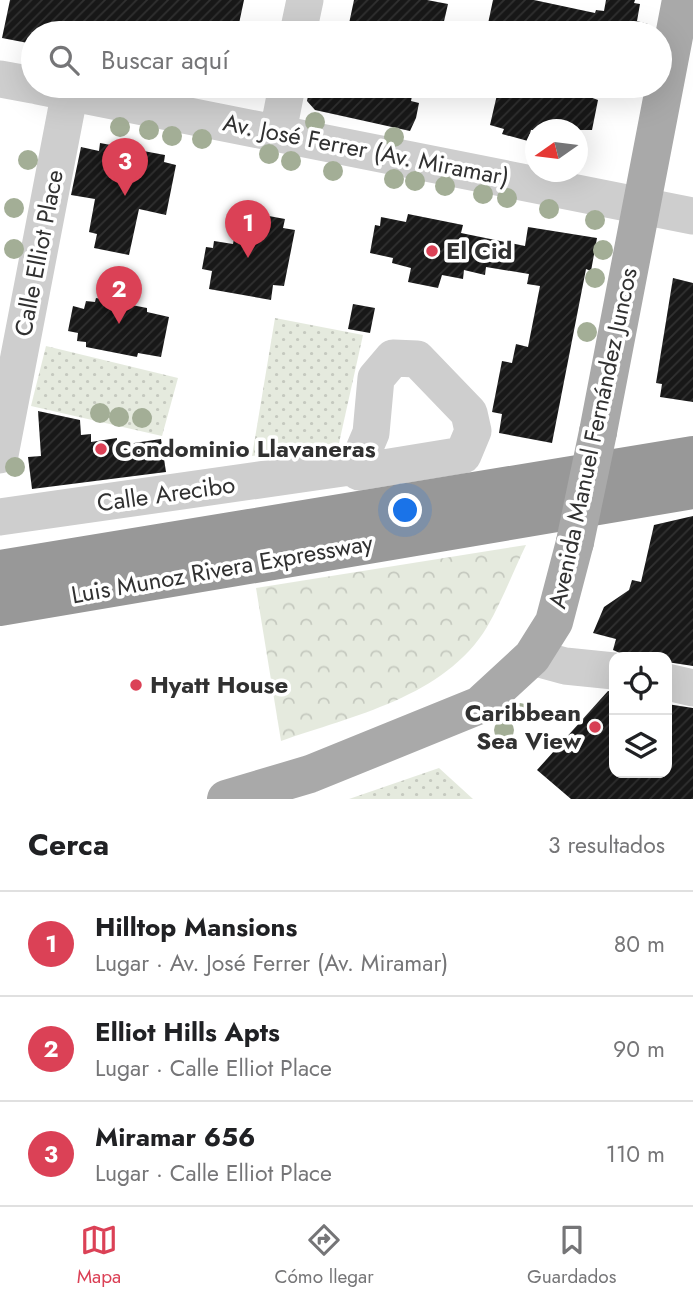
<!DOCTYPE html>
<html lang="es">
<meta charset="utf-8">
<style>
body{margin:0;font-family:Jost,sans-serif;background:#f2f2f2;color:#202124}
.controls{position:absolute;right:21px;bottom:21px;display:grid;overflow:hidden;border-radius:14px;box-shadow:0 7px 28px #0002}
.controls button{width:63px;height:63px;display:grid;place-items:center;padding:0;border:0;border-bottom:2px solid #e0e0e0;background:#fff;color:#202124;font:35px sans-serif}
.compass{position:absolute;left:525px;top:119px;width:63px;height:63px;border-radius:50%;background:#fff;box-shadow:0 7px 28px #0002;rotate:256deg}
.you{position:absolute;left:406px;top:511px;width:24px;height:24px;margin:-18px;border:5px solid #fff;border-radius:50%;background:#1a73e8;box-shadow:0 0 0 10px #1a73e833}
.badge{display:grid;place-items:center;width:46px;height:46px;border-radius:50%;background:#db4156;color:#fff;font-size:23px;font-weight:700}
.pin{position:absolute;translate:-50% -58px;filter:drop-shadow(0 2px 4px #0008)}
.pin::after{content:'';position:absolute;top:37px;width:24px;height:21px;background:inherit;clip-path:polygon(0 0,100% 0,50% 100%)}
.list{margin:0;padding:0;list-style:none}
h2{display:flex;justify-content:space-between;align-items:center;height:91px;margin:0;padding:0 28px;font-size:30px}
h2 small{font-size:23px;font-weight:400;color:#757577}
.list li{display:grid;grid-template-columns:46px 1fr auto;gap:21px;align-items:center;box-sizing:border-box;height:105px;padding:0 28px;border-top:2px solid #e0e0e0}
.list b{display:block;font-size:26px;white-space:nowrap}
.list p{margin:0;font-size:23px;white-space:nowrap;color:#757577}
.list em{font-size:23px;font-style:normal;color:#757577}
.icon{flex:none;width:38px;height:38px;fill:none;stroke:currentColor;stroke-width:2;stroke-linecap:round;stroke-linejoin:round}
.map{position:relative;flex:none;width:693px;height:799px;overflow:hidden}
.search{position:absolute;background:#fff;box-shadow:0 7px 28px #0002;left:21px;right:21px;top:21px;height:77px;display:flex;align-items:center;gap:18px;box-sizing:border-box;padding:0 24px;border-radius:38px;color:#757577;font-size:26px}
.sheet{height:406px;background:#fff}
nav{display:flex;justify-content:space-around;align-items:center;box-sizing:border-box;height:98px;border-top:2px solid #e0e0e0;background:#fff;font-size:19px;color:#757577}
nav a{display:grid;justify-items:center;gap:4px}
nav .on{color:#db4156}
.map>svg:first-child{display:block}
.grass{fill:url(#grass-dots)}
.forest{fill:url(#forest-crowns)}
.building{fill:url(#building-hatch)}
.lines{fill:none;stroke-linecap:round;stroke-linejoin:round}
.minor{stroke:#cecece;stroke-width:37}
.major{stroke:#a9a9a9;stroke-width:38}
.highway{stroke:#989898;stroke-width:38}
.major-bridge{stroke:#a9a9a9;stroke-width:38}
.tree{fill:#a3ae96}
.poi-dot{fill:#db4156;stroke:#fff;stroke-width:2.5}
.labels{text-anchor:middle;stroke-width:7;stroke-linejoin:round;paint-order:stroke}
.street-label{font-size:24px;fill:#313131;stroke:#fff}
.poi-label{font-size:24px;font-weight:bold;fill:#313131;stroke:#fff;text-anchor:start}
</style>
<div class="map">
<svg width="693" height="799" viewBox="0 0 693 799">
<defs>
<pattern id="grass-dots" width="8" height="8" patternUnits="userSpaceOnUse" patternTransform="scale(1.75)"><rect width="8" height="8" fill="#e5eade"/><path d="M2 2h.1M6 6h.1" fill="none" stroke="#c5c9bf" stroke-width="1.8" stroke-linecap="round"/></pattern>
<pattern id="forest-crowns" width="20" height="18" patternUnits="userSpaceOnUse" patternTransform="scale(1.75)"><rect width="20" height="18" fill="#e5eade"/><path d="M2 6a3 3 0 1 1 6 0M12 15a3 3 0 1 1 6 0" fill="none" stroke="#c5c9bf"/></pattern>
<pattern id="building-hatch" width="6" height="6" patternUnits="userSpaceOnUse" patternTransform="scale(1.75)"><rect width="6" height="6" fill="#181818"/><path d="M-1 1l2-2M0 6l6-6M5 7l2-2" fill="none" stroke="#313131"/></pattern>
</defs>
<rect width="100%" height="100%" fill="#fff"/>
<!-- grass -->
<path class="grass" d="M275 318 363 335 339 443 252 456Z
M46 346 178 378 162 436 31 406Z
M439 768 473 799H349Z"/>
<!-- forest -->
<path class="forest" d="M526 545C513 572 502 601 487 627 445 697 352 716 281 741L256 588Z"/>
<!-- building -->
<path class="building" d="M10 0H244L237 33H33V44L2 38Z
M354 0H427L448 4 442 30 437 32 420 28 419 33H347Z
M493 0H534L595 13 596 10 604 11 606 0H635L634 3 640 4 637 21 648 24V33H486Z
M310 86H414L411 101 419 103 416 118 410 131 315 110 307 101Z
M499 86H590L587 96 598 100 592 130H531L528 141 502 134 504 129 490 125Z
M100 143 165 155 164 162 176 165 166 215 139 209 129 255 94 248 97 234 89 232 95 199 71 195 81 147 99 151Z
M252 213 285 219 283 228 295 230 284 286 273 285 271 300 209 289 212 271 202 269 206 247 213 248 214 241 233 244 237 224 250 226Z
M408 214 463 225 461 233 525 246 528 227 597 238 591 271 586 269 552 443 499 433 502 414 492 412 502 361 512 363 516 344 528 347 540 286 527 284 529 274 486 267 485 275 464 270 463 279 442 275 438 288 408 282 411 268 392 263 393 258 370 253 375 225 380 226 381 217 406 222Z
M673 278 693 283V402L660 397 662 384 656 383Z
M96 298 147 308V312L169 317 161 357 138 353 137 357 86 347V342L77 341 78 333 68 331 73 306 84 309 86 301 95 302Z
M353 304 375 308 370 333 348 329Z
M38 411 80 420 81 435 91 434V442L117 438V442L134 443 161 439 166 472 32 489 28 457 41 456Z
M693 516V666L667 662V657H629L613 650 616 639 593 633 604 607 629 590 632 580 641 582 654 525Z
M608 691 614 692V773H667V704L693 708V799H571L537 770Z"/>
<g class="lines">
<!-- minor -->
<path class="minor" d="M298 33 305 0
M0 79 33 85
M38 86 693 216
M278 132 287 86
M0 455 70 91
M0 517 357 466 371 433 376 378 393 358 417 359 469 413 473 431 463 455 359 472 357 466
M532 657 565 666 614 671
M667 682 693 688"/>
<!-- major -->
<path class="major" d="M598 432 681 0
M226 799 310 774 480 705 532 657 554 622 575 542"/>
<!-- highway -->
<path class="highway" d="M0 569 693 455
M0 607 693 490"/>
<!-- major-bridge -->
<path class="major-bridge" d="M575 542 598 432"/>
</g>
<!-- trees -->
<g class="tree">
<circle cx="315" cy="122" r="10"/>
<circle cx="120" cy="127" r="10"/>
<circle cx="149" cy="130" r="10"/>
<circle cx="172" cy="136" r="10"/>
<circle cx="394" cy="137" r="10"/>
<circle cx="202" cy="139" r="10"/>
<circle cx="269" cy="154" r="10"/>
<circle cx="28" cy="160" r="10"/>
<circle cx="291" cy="161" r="10"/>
<circle cx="333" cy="171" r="10"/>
<circle cx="394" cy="179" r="10"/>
<circle cx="415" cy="181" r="10"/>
<circle cx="445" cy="186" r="10"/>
<circle cx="483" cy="194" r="10"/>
<circle cx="507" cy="198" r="10"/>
<circle cx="14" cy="208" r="10"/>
<circle cx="549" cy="209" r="10"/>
<circle cx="595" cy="220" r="10"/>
<circle cx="14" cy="249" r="10"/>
<circle cx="603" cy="250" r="10"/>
<circle cx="595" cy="278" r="10"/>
<circle cx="587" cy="332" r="10"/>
<circle cx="100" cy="413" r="10"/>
<circle cx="119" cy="417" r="10"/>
<circle cx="142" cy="418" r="10"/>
<circle cx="15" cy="467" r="10"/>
<circle cx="520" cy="713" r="10"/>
<circle cx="504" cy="730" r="10"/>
</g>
<!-- markers -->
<g class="poi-dot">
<circle cx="432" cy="251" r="7"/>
<circle cx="101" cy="449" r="7"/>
<circle cx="136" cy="685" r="7"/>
<circle cx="595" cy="727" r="7"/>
</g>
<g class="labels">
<!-- street labels -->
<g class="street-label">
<text transform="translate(366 150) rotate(11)" y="8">Av. José Ferrer (Av. Miramar)</text>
<text transform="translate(39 253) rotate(-79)" y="8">Calle Elliot Place</text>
<text transform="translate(593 438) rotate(-78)" y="8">Avenida Manuel Fernández Juncos</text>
<text transform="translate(166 494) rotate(-8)" y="8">Calle Arecibo</text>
<text transform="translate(222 569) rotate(-10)" y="8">Luis Munoz Rivera Expressway</text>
</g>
<!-- poi labels -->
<g class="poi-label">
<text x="446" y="259">El Cid</text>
<text x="115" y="457">Condominio Llavaneras</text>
<text x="150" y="693">Hyatt House</text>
<text x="581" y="721" text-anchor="end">Caribbean<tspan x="581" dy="28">Sea View</tspan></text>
</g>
</g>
</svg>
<div class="controls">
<button><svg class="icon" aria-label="locate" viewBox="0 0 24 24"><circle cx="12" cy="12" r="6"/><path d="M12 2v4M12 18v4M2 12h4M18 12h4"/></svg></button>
<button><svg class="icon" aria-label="layers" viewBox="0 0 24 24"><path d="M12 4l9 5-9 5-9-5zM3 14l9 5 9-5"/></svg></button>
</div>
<svg class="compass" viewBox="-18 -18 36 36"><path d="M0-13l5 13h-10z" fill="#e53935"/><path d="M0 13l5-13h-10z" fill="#757577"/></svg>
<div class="you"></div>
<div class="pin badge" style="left:248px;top:258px">1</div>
<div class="pin badge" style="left:119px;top:324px">2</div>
<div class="pin badge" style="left:125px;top:196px">3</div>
<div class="search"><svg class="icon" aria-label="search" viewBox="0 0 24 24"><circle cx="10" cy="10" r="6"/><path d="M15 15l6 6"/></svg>Buscar aquí</div>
</div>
<section class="sheet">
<h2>Cerca<small>3 resultados</small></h2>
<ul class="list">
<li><span class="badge">1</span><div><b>Hilltop Mansions</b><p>Lugar · Av. José Ferrer (Av. Miramar)</p></div><em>80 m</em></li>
<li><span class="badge">2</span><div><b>Elliot Hills Apts</b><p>Lugar · Calle Elliot Place</p></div><em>90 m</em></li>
<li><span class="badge">3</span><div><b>Miramar 656</b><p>Lugar · Calle Elliot Place</p></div><em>110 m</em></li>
</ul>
</section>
<nav>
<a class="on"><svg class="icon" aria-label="map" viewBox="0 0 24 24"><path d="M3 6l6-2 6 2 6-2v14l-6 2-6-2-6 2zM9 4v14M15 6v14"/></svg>Mapa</a>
<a><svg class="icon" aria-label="directions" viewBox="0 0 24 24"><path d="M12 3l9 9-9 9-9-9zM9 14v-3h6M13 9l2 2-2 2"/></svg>Cómo llegar</a>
<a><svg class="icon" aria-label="saved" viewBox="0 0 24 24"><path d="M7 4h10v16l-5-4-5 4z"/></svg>Guardados</a>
</nav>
